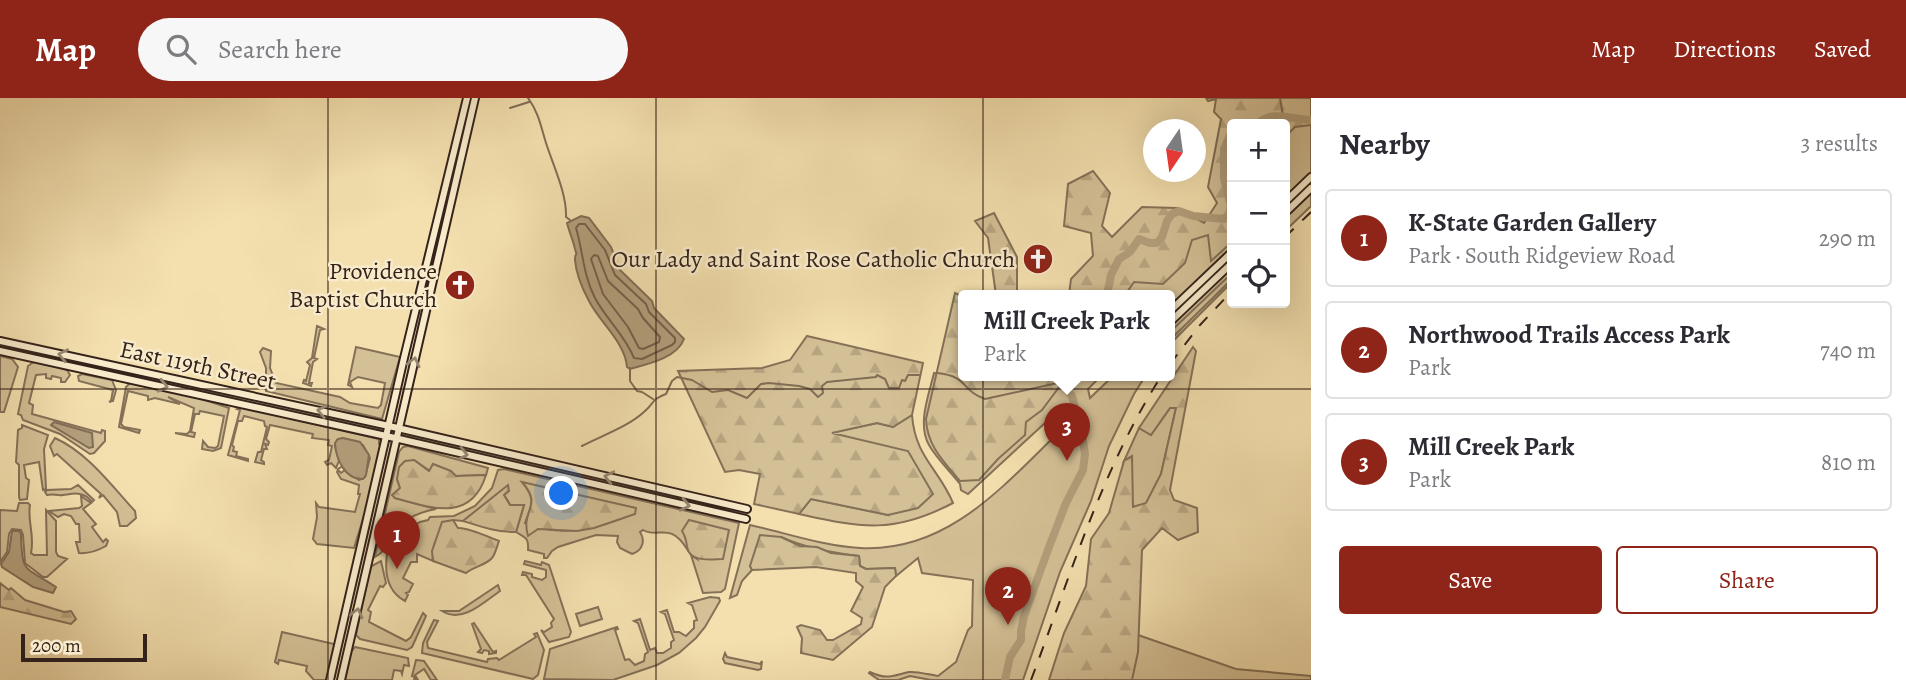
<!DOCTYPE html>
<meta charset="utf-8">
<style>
body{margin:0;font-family:Alegreya,serif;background:#f7f7f7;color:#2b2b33}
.controls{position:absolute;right:21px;top:21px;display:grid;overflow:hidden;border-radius:7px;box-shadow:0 7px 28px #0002}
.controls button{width:63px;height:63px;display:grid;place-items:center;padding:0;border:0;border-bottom:2px solid #e1e1e2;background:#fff;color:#2b2b33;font:35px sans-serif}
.compass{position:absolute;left:1143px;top:21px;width:63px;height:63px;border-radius:50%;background:#fff;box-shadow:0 7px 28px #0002;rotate:193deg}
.scale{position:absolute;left:21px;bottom:18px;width:126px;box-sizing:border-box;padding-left:7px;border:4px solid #35221a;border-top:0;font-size:19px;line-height:24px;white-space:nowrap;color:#35221a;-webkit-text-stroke:5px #f8ebcb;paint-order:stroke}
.you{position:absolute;left:562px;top:396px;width:24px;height:24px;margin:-18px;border:5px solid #fff;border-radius:50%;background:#1a73e8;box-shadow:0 0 0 10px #1a73e833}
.badge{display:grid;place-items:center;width:46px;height:46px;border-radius:50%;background:#8f2418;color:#fff;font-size:23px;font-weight:700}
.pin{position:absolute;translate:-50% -58px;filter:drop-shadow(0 2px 4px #0008)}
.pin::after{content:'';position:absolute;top:37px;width:24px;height:21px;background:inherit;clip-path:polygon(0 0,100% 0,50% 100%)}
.popup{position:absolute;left:958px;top:192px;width:217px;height:91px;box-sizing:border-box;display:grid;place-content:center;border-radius:7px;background:#fff;filter:drop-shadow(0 2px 5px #0005);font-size:23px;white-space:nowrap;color:#7c7c81}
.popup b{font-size:26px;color:#2b2b33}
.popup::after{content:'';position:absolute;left:50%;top:100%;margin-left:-14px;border:14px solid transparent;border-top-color:#fff}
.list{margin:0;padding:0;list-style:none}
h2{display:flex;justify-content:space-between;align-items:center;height:91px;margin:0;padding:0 28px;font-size:30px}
h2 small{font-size:23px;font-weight:400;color:#7c7c81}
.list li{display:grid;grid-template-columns:46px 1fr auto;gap:21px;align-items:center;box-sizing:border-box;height:98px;margin:0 14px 14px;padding:0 14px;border:2px solid #e1e1e2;border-radius:7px}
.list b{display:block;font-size:26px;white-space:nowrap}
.list p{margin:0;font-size:23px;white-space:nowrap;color:#7c7c81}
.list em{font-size:23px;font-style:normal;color:#7c7c81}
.actions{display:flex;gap:14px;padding:21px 28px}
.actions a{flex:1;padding:16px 0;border:2px solid #8f2418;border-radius:7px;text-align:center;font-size:24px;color:#8f2418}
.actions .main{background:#8f2418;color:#fff}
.icon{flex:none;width:38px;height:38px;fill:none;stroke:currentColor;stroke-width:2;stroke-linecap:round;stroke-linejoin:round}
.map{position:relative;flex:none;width:1311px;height:582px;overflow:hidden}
header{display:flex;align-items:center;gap:42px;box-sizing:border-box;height:98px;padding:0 35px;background:#8f2418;color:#fff}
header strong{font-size:33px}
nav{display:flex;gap:38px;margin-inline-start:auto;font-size:24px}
.search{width:490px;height:63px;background:#f7f7f7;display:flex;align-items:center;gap:18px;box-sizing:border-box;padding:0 24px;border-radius:38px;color:#7c7c81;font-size:26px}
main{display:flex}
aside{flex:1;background:#fff}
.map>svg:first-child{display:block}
.green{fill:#d4c096;stroke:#847158;stroke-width:2;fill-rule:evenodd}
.forest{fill:url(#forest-firs);stroke:#847158;stroke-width:2}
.water{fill:#b39f7c;stroke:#816d55;stroke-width:2}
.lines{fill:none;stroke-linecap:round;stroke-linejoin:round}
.shore{stroke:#74604b;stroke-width:2}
.stream{stroke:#816d55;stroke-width:2}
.river{stroke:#b39f7c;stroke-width:8}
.secondary-casing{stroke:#35221a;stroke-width:10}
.secondary{stroke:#f8ebcb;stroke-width:6}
.rail{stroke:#35221a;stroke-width:2;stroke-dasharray:12 12;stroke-linecap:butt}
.oneway{stroke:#968672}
.grid{fill:none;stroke:#35221a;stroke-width:2;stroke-opacity:0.55}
.labels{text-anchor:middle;stroke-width:5;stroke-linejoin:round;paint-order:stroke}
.poi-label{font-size:24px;fill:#35221a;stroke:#f8ebcb;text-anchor:end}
.street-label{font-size:24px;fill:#35221a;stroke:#f8ebcb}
</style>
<header>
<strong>Map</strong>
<div class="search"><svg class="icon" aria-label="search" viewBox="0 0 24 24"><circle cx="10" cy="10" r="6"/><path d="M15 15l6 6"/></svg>Search here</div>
<nav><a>Map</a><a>Directions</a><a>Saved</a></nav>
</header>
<main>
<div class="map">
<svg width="1311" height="582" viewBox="0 0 1311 582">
<defs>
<pattern id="forest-firs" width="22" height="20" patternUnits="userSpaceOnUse" patternTransform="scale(1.75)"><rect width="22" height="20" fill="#d4c096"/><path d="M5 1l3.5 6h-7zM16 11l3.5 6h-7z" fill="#b7a581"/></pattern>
</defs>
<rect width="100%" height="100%" fill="#f4e0af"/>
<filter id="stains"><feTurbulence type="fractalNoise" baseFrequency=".00286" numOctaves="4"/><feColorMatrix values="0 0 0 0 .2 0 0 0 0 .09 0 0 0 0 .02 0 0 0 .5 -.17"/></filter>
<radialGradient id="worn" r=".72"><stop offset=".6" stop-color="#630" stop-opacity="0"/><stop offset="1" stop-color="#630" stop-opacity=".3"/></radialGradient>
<!-- green -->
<path class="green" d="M1230 0H1311V79L1285 104V26H1232V154L1170 213V197H1107L1179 113 1193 118 1224 121Z
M1311 95V108L1285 133V120Z
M1232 169V184L1170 246V228Z
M317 228 324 231 320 232 314 260 317 261 313 264 309 285H312L311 288 303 285 304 282 306 283 310 267 307 264 312 260Z
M356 249 400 259 382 321 266 293V270L260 254 263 250 271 253 270 270 276 285 340 299 350 305 378 310 381 307 385 285 358 279 350 284 352 289 348 287Z
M0 258 12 261 18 269 4 314H0Z
M35 263 67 272 70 277 65 284H61V280L52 278 51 281 46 280V276L36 277 29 305 33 307 32 316 101 335 102 332 105 333V343L94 355 90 356 60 336 23 322 21 317 18 316 28 268Z
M934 275 1025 291 1034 277H1102L1088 291 1090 300 1114 277H1146L1134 296 1109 348 1091 403 1060 474 1023 582H931L910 578 898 582H879L869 575 870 574C887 582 892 578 909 574 917 573 930 577 938 578L956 564 968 532 972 528 973 482 922 475 918 460 896 478 895 470 866 471 860 468 859 458C833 455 805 450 781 439L750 468 752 472 742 483 737 497 730 500 750 427C786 435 823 448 860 450 948 455 1004 387 1063 330L1058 313 968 396 961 392 960 386C950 373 937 361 929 347 917 326 929 296 934 275Z
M82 276 112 282 116 292 113 303 109 304 111 303 113 292 79 283 78 278Z
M131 284 187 296 229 310 221 350 213 353 202 351 203 343 208 349 215 350 218 348 224 318 200 313 199 316H195L191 334 195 335 194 339 175 335 187 336 190 333 194 310 168 299 180 306 155 300 148 302V298L128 293 121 326 124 329 140 332 139 335 119 329 126 289Z
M241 309 379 341V346H381L372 392 354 450 317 446 313 441 317 419 316 405 319 409 355 414 360 396H358L359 387 341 381 337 374 338 372 341 375 345 372 359 382 365 379 370 360 363 347 343 340 337 342 335 348 339 363 336 370 331 365 327 367 325 364 329 362 332 348 328 347 329 342 312 340 313 336 270 327 266 341 269 344 268 347 265 346 267 351H264L261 362 264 364V366L255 364 258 354H261L267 329 265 328 264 323 244 318 242 323H238L232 347 234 349 233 353 237 354 236 358 248 361V363L228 357 240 312 237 311Z
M1170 310H1176L1161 376 1146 406 1132 409 1131 359 1124 363 1139 330 1151 337Z
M912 317C915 359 939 371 953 405 894 436 862 430 799 416L811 401 888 417 830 335 877 325 893 329Z
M22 327 48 337 44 351 46 391 43 392 39 364 24 367 26 380 29 382 27 401 20 402 19 399V367L16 364 18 332 22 330Z
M55 340C88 355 111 387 135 413L136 420 127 428H120L117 414 103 397 99 400 101 396 57 356 54 358 50 348Z
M408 348 488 370 486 377 455 378 451 373 433 366 430 373 414 362 397 381 400 390 395 400 436 411C415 415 399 423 389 442 384 451 384 454 375 459L399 354 403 349Z
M504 371 739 425 725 491 721 494 703 495 691 457 697 461 688 442 687 451C669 423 659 441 643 432L640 434C646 443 642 453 632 456L620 450 617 444 618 438 596 437 558 449 552 453 547 460H544V456L528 452C529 439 525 440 516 434L524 407 511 408 504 397 508 388 463 423 453 422C439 435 431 443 433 463L417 456V464H411L403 480 413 486 409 494 406 495 408 497 405 503C385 492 384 470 388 450H395L405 434 420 424 428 422 430 419 454 418 475 408 492 390 498 372ZM523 385 635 410V415C598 431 563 440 525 425 532 406 536 402 523 385Z
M78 387 94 402 92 404C83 392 72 396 63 397 56 398 54 395 47 397L45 394 47 392 71 391Z
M81 398 91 405 83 411 96 426 92 429 103 444 106 441 108 443 106 448C97 453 89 456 79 455L76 444H80L79 426H76L71 418 64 416 58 419 49 413 79 410 82 408Z
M19 405H28L30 407C27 423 35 437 31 455L34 457H47L46 412 56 423V454L58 458 67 461 47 479H43L25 465 23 437 21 432 12 431 9 436 7 454 0 464V412L17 413Z
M381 463 386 485 383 489 380 488 368 512 371 514 369 524 406 543 411 539 423 515 426 518 412 549 407 552 360 541 356 537 370 469Z
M525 463 541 467 542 464 549 467 571 534 569 539 549 544 541 532 544 534 552 529 551 525 554 521 526 477H522L523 474 532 476V479L542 482 546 479V472L524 466Z
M498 487 500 493C484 504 462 526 442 513H459Z
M710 499 719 500 720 503 705 529 696 540 679 555 657 567 613 582 544 581 550 551 617 529 618 531 615 532 625 562 629 561 635 567 644 563 645 556 648 554 638 525 634 523 640 521 650 552 655 550 657 555H663L671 550V544L674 542 665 516 661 514 667 512 674 534H679L686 538 694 530V523L697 522 692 507 688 505Z
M598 509 602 521 580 528 576 516Z
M434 522 438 523 427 544 428 550 487 564 488 561 497 560 499 562 536 539 534 536 537 535 544 552 538 577 533 581 422 555 423 545Z
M474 525 493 554 496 553V555L489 556V553L484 552 482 555 478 554 481 551 472 526Z
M282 534 334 546 335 550 328 582H314L306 573 307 568 279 562 278 566 275 564Z
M1138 537 1236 571 1311 578V582H1121L1138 554Z
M355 549 408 560 409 568 404 567 402 576 401 573 394 572 392 582H345L351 554Z
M725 555 727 559 760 566 762 563 761 571 758 572 725 565 723 561Z
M416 562 424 563 437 582H431L424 571 415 577 418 582H414L415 579 412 578Z"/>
<!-- forest -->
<path class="forest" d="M1206 0H1311V27L1295 29 1285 39V26H1232V144L1211 163 1208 137 1192 142 1185 165 1163 186 1134 184 1125 197H1069L1071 181 1093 158 1091 135 1064 128 1068 86 1093 73 1110 95 1102 128 1112 139 1142 109 1177 110 1204 125 1217 105 1208 89 1221 21 1214 14 1216 1 1208 3Z
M994 115 1017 159V197H996L988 140 975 123Z
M1232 175V181L1170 242V234Z
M955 195 964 199V277H1068L1042 312 1026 324 1025 337 998 361 979 382 960 383C944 364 927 348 926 321Z
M807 238 923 265 912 317 893 329 877 325 832 335 908 353 933 396 918 410 888 417 811 401 799 416 754 406 760 376 739 372 725 374 678 273 762 270 790 262Z
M1193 249 1196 253 1170 392 1174 402 1197 410 1198 434 1178 442 1162 430 1142 452 1138 554 1132 582H1049L1064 535 1086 488 1091 441 1109 415 1124 363 1132 358 1133 409 1146 405 1161 376 1176 310H1170L1151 337 1139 330Z
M414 362 429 373 433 366 451 373 456 378 486 377C471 425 431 410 395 400L392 397 400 390 397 381 399 369 405 363Z
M522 384 636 410 635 416 594 430 577 433 538 431 528 438C520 411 544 409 522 384Z
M508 387 509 393 504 397 510 407H524L516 434C496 434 482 429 463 423Z
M453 422 458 430C467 429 489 439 499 443 497 448 495 457 492 460 485 468 474 468 466 475L433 463 432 453 442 424Z
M689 422 729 432 723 461C711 461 690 465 687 449 686 442 686 439 682 433Z
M760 437 781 439 800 448 817 449 831 455 859 458 860 468 866 471 895 470 896 478 885 489 872 529 833 562 801 555 802 540 797 529 801 527 820 532 827 542H833L861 526 862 520 851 513 863 489 856 483V475L816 469 752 472 750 468Z
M0 485 9 492 11 490 25 502 64 514 71 513 76 521 71 526 0 509Z"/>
<!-- water -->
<path class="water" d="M581 118 589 120 611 149 620 172 652 203 654 210 684 241C677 260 648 266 630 271L627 269C625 244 600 225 589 203 583 192 576 175 575 162 575 152 578 161 575 151 573 142 569 133 567 125Z
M54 324 92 335 93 349 89 350 51 327Z
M343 340 360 344 369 357 366 377 363 381C345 382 336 361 335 345L338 341Z
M12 433H19L21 436C22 476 23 467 56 489L53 495 33 489 2 469 1 466 9 454Z"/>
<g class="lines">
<!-- shore -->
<path class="shore" d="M579 126H585L605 152 615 177 646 206 649 214 675 240V244L672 247 642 261 634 260C625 237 606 221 595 200 583 177 583 153 576 130Z
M594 157 598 158 608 183 638 211 643 220 660 239 659 244 643 251 639 250 628 229 603 196 591 161Z"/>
<!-- stream -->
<path class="stream" d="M528 0C539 15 541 29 546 45 553 67 567 96 566 119L570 122
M1280 0 1283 18
M510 10 529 4
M630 270V283L637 293 642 294 653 301
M937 275C969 278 961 293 985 301L1062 284
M582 348C603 337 628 329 645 313 654 305 652 301 666 296L672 283 677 279 692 282 712 294 728 292 747 300 761 286 769 285 799 288 810 291 818 299 823 295 822 288 827 284 876 279 877 277 885 281 889 290H899L902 282 905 283 908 277H919
M338 371 341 369"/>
<!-- river -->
<path class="river" d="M1258 26C1271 11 1294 22 1311 22
M1107 197 1111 177 1119 161 1130 154 1139 141 1150 145H1157L1162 139 1167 123 1172 116 1179 113 1193 118 1224 121 1229 116 1231 108 1224 81V51L1232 33
M1005 582 1010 559 1021 542V533L1024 518 1049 449 1066 405 1083 372 1085 356 1083 342 1072 298 1065 290 1061 277"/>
<!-- secondary casing -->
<g class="secondary-casing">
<path id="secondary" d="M1285 104 1311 79
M1285 115 1311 90
M1170 213 1232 154
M1170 224 1232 165
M0 243 389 328 747 411
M0 253 386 338 746 421
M330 582 404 260 467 0
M341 582 475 0"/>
</g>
<!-- secondary -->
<use href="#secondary" class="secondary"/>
<!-- rail -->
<path class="rail" d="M1285 139 1311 114
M1170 266 1200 227 1232 193
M1031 582C1070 479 1102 370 1162 277"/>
</g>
<!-- one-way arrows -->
<defs><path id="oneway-chevron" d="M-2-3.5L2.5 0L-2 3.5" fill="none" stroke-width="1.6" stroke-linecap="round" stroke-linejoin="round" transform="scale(1.75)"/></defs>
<g class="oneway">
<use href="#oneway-chevron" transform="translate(63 257) rotate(-168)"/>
<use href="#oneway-chevron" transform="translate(414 264) rotate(-77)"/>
<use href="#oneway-chevron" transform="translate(163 288) rotate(13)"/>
<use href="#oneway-chevron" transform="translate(322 313) rotate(-168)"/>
<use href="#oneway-chevron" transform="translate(463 356) rotate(13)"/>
<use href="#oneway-chevron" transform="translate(609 379) rotate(-167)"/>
<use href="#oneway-chevron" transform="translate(685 407) rotate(13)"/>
<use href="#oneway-chevron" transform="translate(357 515) rotate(-77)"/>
</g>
<!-- grid -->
<path class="grid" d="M328 0V582M656 0V582M983 0V582M0 291H1311"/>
<!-- icons -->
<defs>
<g id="church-disc" transform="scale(1.575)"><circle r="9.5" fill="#8f2418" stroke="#f8ebcb"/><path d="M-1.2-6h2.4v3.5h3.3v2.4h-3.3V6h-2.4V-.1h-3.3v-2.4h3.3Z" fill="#fff"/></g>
</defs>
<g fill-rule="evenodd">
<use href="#church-disc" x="1038" y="161"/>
<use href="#church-disc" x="460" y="187"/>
</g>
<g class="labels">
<!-- poi labels -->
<g class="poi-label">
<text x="1015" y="169">Our Lady and Saint Rose Catholic Church</text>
<text x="437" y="181">Providence<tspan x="437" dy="28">Baptist Church</tspan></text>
</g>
<!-- street labels -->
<g class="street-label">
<text transform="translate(198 267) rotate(12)" y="8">East 119th Street</text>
</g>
</g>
<rect width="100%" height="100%" filter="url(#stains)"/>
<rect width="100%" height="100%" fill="url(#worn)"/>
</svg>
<div class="controls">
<button>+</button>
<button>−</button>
<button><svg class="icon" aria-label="locate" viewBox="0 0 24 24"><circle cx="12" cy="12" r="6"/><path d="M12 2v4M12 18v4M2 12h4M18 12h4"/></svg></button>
</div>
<svg class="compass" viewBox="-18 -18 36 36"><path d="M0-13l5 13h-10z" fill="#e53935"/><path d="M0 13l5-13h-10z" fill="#7c7c81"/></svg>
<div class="scale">200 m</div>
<div class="you"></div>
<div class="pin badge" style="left:397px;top:471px">1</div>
<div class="pin badge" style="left:1008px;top:527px">2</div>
<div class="pin badge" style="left:1067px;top:363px">3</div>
<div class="popup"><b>Mill Creek Park</b>Park</div>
</div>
<aside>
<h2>Nearby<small>3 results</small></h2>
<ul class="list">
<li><span class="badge">1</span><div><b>K-State Garden Gallery</b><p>Park · South Ridgeview Road</p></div><em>290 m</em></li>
<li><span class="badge">2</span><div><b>Northwood Trails Access Park</b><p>Park</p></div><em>740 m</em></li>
<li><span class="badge">3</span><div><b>Mill Creek Park</b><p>Park</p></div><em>810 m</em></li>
</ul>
<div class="actions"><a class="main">Save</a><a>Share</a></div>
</aside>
</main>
